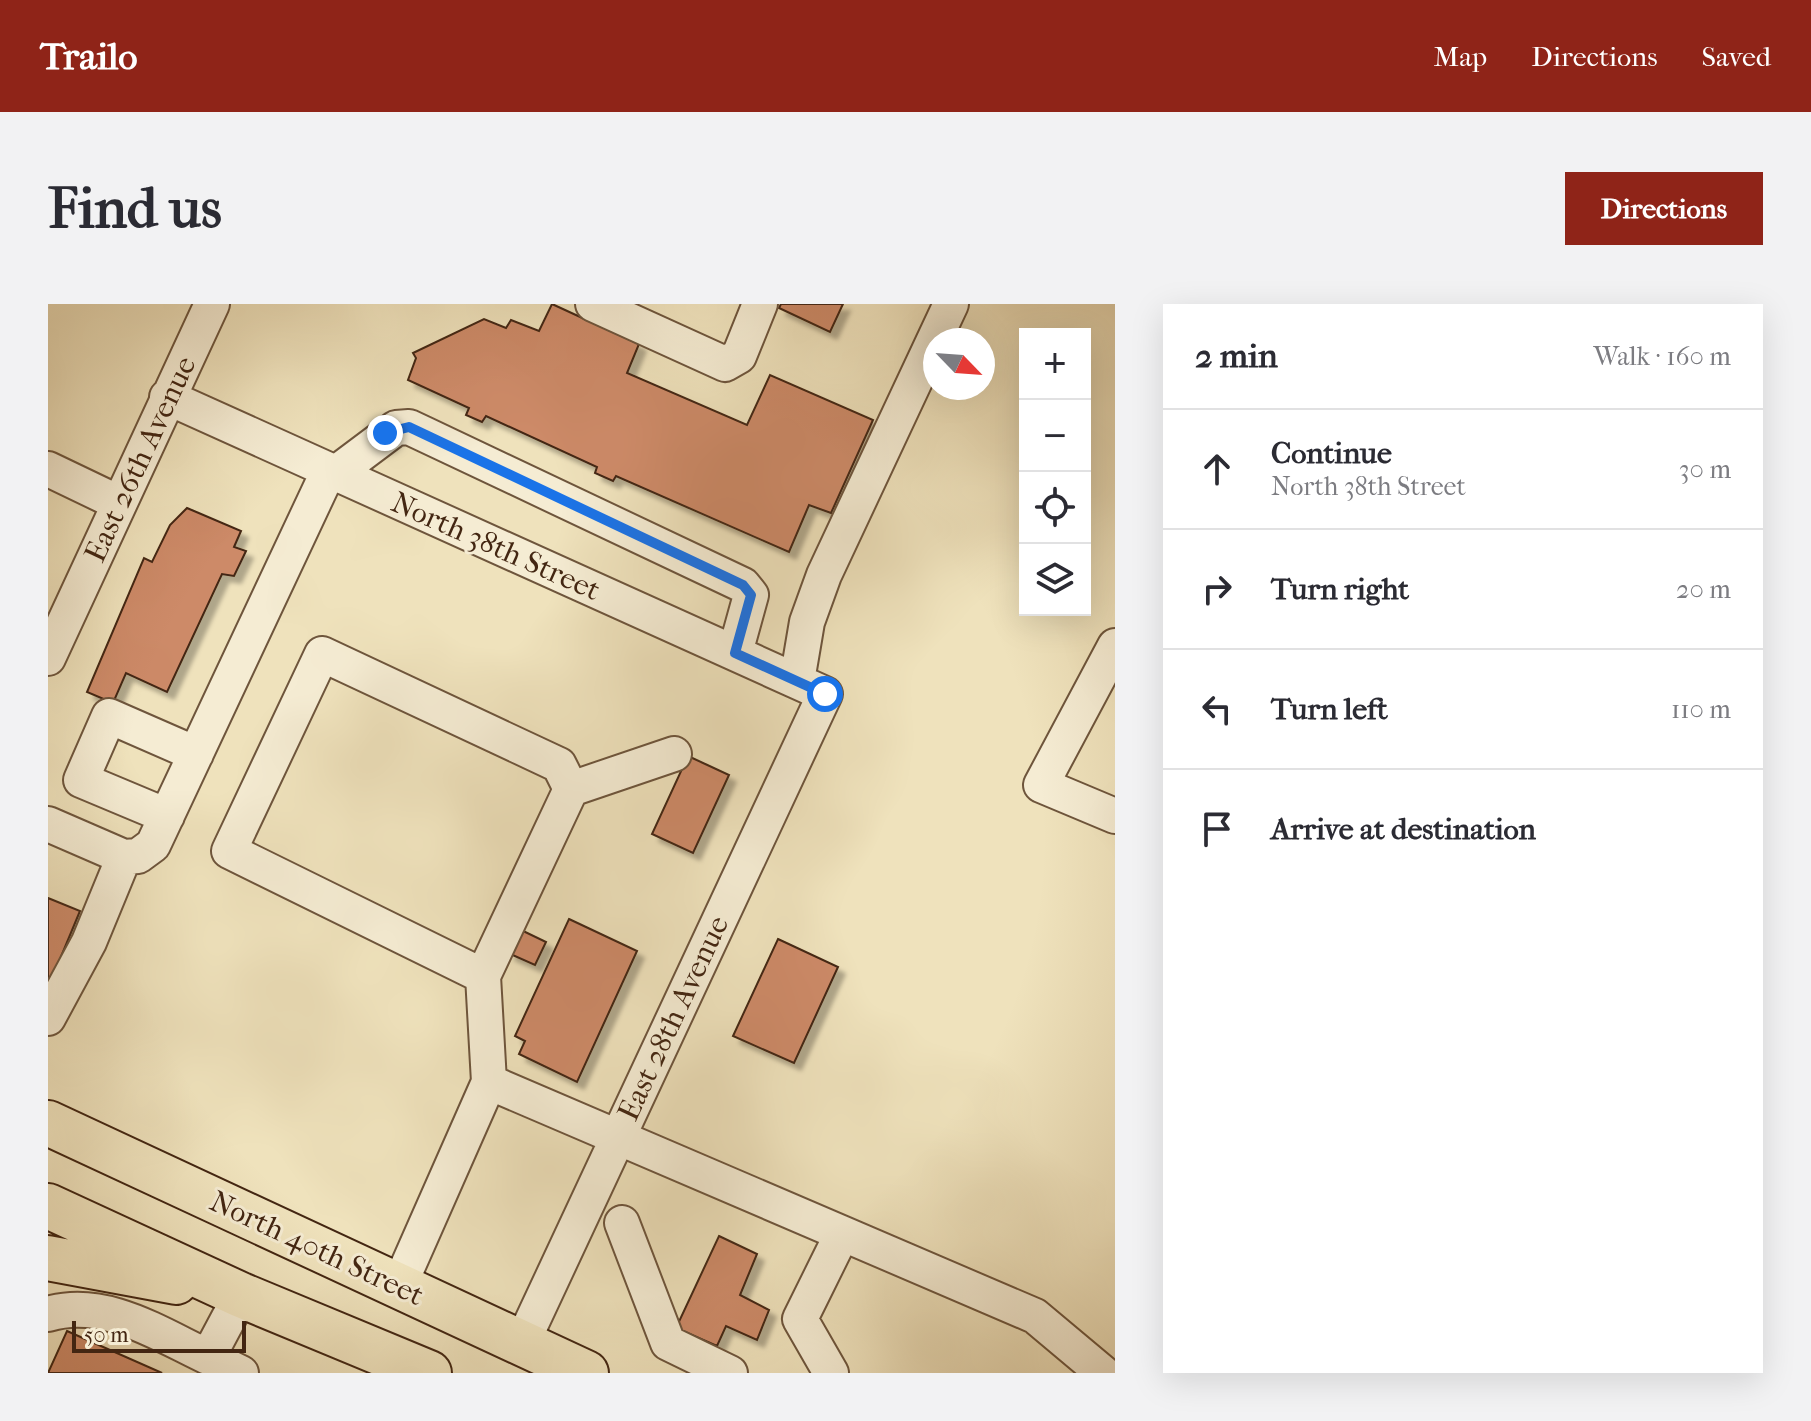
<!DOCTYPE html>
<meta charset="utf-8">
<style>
body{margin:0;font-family:"IM FELL French Canon",serif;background:#f2f2f3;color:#2b2b33}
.controls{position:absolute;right:24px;top:24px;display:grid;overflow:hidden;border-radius:0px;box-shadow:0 8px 32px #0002}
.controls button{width:72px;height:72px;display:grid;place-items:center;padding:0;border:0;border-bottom:2px solid #e1e1e2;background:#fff;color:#2b2b33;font:40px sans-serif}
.compass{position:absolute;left:875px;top:24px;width:72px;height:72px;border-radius:50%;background:#fff;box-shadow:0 8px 32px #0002;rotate:115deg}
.scale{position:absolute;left:24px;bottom:20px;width:174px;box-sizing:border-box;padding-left:8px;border:4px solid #432612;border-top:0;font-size:22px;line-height:28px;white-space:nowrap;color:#432612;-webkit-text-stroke:6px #f5ecd3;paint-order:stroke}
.stop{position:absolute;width:24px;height:24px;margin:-18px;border:6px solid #1a73e8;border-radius:50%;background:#fff}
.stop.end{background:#1a73e8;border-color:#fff;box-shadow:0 2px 8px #0008}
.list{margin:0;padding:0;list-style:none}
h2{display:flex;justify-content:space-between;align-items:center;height:104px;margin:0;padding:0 32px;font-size:34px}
h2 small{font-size:26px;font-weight:400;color:#7c7c81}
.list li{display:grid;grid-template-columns:52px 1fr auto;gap:24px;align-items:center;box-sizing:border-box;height:120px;padding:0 32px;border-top:2px solid #e1e1e2}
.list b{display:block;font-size:30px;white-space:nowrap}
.list p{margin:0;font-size:26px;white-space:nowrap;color:#7c7c81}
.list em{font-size:26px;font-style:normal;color:#7c7c81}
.icon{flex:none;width:44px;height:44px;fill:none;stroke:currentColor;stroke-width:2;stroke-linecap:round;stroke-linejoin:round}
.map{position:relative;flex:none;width:1067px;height:1069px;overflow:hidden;border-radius:0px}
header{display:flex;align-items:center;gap:48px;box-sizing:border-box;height:112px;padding:0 40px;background:#8f2418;color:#fff}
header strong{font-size:38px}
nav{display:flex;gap:44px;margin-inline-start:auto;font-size:28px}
.intro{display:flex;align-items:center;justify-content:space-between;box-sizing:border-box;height:192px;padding:0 48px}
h1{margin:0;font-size:56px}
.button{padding:20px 36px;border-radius:0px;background:#8f2418;color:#fff;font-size:28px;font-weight:700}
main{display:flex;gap:48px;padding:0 48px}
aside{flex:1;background:#fff;border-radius:0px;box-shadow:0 8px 32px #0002}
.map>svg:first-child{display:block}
.building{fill:#cd8a68;stroke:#432612;stroke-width:2;filter:url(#shadow)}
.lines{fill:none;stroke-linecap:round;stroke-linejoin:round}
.minor-casing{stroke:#6e553c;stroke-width:38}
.major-casing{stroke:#432612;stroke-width:48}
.minor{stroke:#f5ecd3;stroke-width:34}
.major{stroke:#efe2bc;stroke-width:44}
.route{stroke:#1a73e8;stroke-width:10}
.labels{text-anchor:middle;stroke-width:6;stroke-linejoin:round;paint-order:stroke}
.street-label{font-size:30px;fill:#432612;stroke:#f5ecd3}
</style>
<header>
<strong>Trailo</strong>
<nav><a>Map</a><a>Directions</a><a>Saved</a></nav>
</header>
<div class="intro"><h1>Find us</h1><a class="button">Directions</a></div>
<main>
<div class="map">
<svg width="1067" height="1069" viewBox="0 0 1067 1069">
<defs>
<filter id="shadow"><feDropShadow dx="7" dy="7" stdDeviation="2" flood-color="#0004"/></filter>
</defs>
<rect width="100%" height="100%" fill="#efe2bc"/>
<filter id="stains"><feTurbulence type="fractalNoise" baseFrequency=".0025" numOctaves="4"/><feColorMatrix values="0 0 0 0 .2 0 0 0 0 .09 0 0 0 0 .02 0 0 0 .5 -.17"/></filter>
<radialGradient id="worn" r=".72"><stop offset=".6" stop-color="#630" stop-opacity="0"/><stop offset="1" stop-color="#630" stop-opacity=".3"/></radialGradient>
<!-- building -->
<path class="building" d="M504 0 591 40 579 69 699 121 722 71 825 116 783 209 761 201 741 248 568 172 565 177 547 169 549 163 438 112 434 118 418 111 421 104 360 76 368 54 365 49 436 15 458 24 463 16 491 27Z
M733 0H795L782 28 731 4Z
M139 204 193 227 186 243 198 247 186 272 174 270 119 388 78 369 65 399 39 388 96 254 104 258 122 221Z
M640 452 681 471 645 549 604 530Z
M0 594 32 607 0 684Z
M521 615 589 647 529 778 471 750 477 737 467 732Z
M471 625 498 638 487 661 460 649Z
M730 635 790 663 746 759 685 732Z
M671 932 709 950 692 991 721 1006 709 1036 678 1022 669 1042 628 1024Z
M19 1027 114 1069H0Z"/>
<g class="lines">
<!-- minor casing -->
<g class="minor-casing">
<path id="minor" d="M545 0 677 60 691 52 712 0
M119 93 777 390 474 1039
M0 165 71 199
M288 169 348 124 361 123 378 131 695 281 703 291 687 349
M1067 342 993 481 1067 512
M0 354 164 0
M749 377 759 318 776 271 903 0
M523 485 626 450
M119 512 33 476 61 412 148 450
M0 520 76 553 90 552 105 541 281 166
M435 672 181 547 274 350 511 461 523 485 435 672 441 778 987 1012 1055 1069
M0 714 41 638 76 553
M574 919 620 1039 682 1069
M351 982 441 778
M193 991 160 1053 193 1069
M0 1010C56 993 111 1030 160 1053
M783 1069 752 1015 794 930"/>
</g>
<!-- major casing -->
<g class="major-casing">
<path id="major" d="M0 819 538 1069
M0 902 193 991 381 1069
M0 954 128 978"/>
</g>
<!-- minor -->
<use href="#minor" class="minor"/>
<!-- major -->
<use href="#major" class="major"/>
</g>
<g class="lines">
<!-- route -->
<path class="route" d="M337 129 361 123 695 281 703 291 687 349 777 390"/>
</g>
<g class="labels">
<!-- street labels -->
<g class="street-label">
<text transform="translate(92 155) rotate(-65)" y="10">East 26th Avenue</text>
<text transform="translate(448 242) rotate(24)" y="10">North 38th Street</text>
<text transform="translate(625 714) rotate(-65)" y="10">East 28th Avenue</text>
<text transform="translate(269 944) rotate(25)" y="10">North 40th Street</text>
</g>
</g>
<rect width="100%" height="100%" filter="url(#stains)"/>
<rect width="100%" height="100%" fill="url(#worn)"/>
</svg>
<div class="controls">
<button>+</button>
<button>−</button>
<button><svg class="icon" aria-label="locate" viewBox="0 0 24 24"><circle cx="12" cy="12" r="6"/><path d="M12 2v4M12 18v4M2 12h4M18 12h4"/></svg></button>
<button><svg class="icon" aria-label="layers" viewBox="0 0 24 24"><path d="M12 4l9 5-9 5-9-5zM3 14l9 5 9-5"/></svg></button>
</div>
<svg class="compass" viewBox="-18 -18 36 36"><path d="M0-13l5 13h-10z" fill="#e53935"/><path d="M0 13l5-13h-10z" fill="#7c7c81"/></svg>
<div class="scale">50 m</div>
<div class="stop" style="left:777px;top:390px"></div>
<div class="stop end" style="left:337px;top:129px"></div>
</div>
<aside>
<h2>2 min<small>Walk · 160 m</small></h2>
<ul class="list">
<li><svg class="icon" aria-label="ahead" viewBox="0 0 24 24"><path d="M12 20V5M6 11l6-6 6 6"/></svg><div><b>Continue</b><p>North 38th Street</p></div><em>30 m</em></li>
<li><svg class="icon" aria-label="right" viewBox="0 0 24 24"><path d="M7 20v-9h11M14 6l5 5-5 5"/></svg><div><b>Turn right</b></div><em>20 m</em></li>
<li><svg class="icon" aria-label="left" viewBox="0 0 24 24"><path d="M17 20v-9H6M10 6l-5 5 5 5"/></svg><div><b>Turn left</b></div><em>110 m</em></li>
<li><svg class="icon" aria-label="arrive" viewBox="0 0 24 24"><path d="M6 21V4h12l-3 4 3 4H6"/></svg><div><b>Arrive at destination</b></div></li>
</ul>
</aside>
</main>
